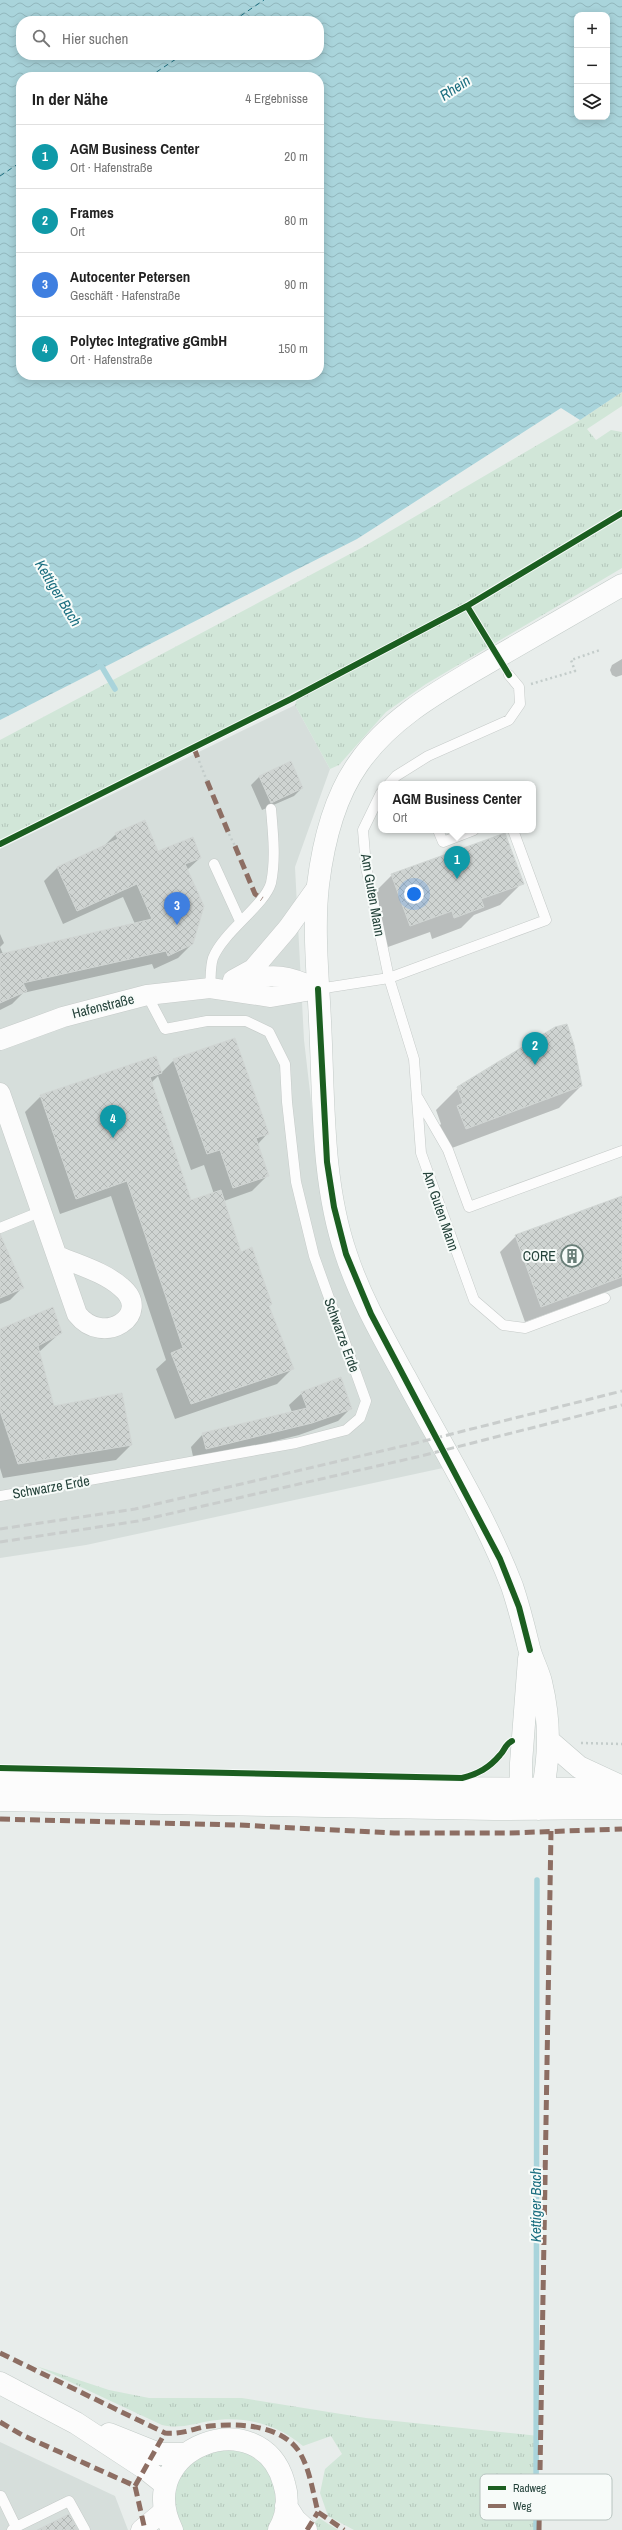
<!DOCTYPE html>
<html lang="de">
<meta charset="utf-8">
<style>
body{margin:0;font-family:"Archivo Narrow",sans-serif;background:#f2f2f2;color:#222}
.controls{position:absolute;right:12px;top:12px;display:grid;overflow:hidden;border-radius:8px;box-shadow:0 2px 10px #0003}
.controls button{width:36px;height:36px;display:grid;place-items:center;padding:0;border:0;border-bottom:1px solid #e0e0e0;background:#fff;color:#222;font:20px sans-serif}
.you{position:absolute;left:414px;top:894px;width:14px;height:14px;margin:-10px;border:3px solid #fff;border-radius:50%;background:#1a73e8;box-shadow:0 0 0 6px #1a73e833}
.badge{display:grid;place-items:center;width:26px;height:26px;border-radius:50%;background:#697e78;color:#fff;font-size:13px;font-weight:700}
.pin{position:absolute;translate:-50% -33px;filter:drop-shadow(0 1px 2px #0008)}
.pin::after{content:'';position:absolute;top:21px;width:14px;height:12px;background:inherit;clip-path:polygon(0 0,100% 0,50% 100%)}
.popup{position:absolute;left:378px;top:781px;width:158px;height:52px;box-sizing:border-box;display:grid;place-content:center;border-radius:8px;background:#fff;filter:drop-shadow(0 1px 3px #0005);font-size:13px;white-space:nowrap;color:#767676}
.popup b{font-size:15px;color:#222}
.popup::after{content:'';position:absolute;left:50%;top:100%;margin-left:-8px;border:8px solid transparent;border-top-color:#fff}
.list{margin:0;padding:0;list-style:none}
h2{display:flex;justify-content:space-between;align-items:center;height:52px;margin:0;padding:0 16px;font-size:17px}
h2 small{font-size:13px;font-weight:400;color:#767676}
.list li{display:grid;grid-template-columns:26px 1fr auto;gap:12px;align-items:center;box-sizing:border-box;height:64px;padding:0 16px;border-top:1px solid #e0e0e0}
.list b{display:block;font-size:15px;white-space:nowrap}
.list p{margin:0;font-size:13px;white-space:nowrap;color:#767676}
.list em{font-size:13px;font-style:normal;color:#767676}
.icon{flex:none;width:22px;height:22px;fill:none;stroke:currentColor;stroke-width:2;stroke-linecap:round;stroke-linejoin:round}
.map{position:relative;flex:none;width:622px;height:2530px;overflow:hidden}
.search{position:absolute;background:#fff;box-shadow:0 2px 10px #0003;left:16px;top:16px;width:308px;height:44px;display:flex;align-items:center;gap:10px;box-sizing:border-box;padding:0 14px;border-radius:16px;color:#767676;font-size:15px}
.panel{position:absolute;background:#fff;box-shadow:0 2px 10px #0003;left:16px;top:72px;width:308px;height:308px;border-radius:16px}
.map>svg:first-child{display:block}
.built{fill:#d6dedb}
.grass{fill:url(#grass-tufts)}
.water{fill:url(#water-waves);fill-rule:evenodd}
.shadow{fill:#0003;fill-rule:evenodd}
.lines{fill:none;stroke-linecap:round;stroke-linejoin:round}
.stream{stroke:#a9d4db;stroke-width:5.5}
.ferry{stroke:#1c6f80;stroke-width:1;stroke-dasharray:5 4;stroke-linecap:butt}
.building{fill:url(#building-cross-hatch);stroke:#d1d6d4}
.lane-casing{stroke:#c5cac8;stroke-width:11}
.street-casing{stroke:#c5cac8;stroke-width:21}
.secondary-casing{stroke:#c3cbc8;stroke-width:23}
.path{stroke:#c3ccca;stroke-width:2.5;stroke-dasharray:2 3;stroke-linecap:butt}
.lane{stroke:#fcfcfc;stroke-width:10}
.street{stroke:#fcfcfc;stroke-width:20}
.secondary{stroke:#fcfcfc;stroke-width:22}
.rail{stroke:#c9cdcc;stroke-width:3;stroke-dasharray:8 4;stroke-linecap:butt}
.quiet{stroke:#8d6e63;stroke-width:5;stroke-dasharray:10 5;stroke-linecap:butt}
.cycleway-casing{stroke:#f7fbf9;stroke-width:8}
.cycleway{stroke:#1b5e20;stroke-width:6}
.labels{text-anchor:middle;stroke-width:4;stroke-linejoin:round;paint-order:stroke}
.street-label{font-size:14px;fill:#24423a;stroke:#f7fbf9}
.poi-label{font-size:14px;fill:#24423a;stroke:#f7fbf9;text-anchor:end}
.water-label{font-size:15px;font-style:italic;fill:#1c6f80;stroke:#f7fbf9}
.key{fill:#f7fbf9;stroke:#b8c4c0;stroke-width:1}
.key-label{font-size:11px;fill:#24423a}
</style>
<div class="map">
<svg width="622" height="2530" viewBox="0 0 622 2530">
<defs>
<pattern id="grass-tufts" width="24" height="20" patternUnits="userSpaceOnUse"><rect width="24" height="20" fill="#d1e6d8"/><path d="M3 7l-1-3M5 7V3M7 7l1-3M15 17l-1-3M17 17v-4M19 17l1-3" fill="none" stroke="#b3c6ba"/></pattern>
<pattern id="water-waves" width="16" height="10" patternUnits="userSpaceOnUse"><rect width="16" height="10" fill="#a9d4db"/><path d="M0 5q4-4 8 0t8 0" fill="none" stroke="#91b7bd"/></pattern>
<pattern id="building-cross-hatch" width="8" height="8" patternUnits="userSpaceOnUse"><rect width="8" height="8" fill="#cfd4d2"/><path d="M0 0l8 8M0 8l8-8" fill="none" stroke="#b2b7b5"/></pattern>
</defs>
<rect width="100%" height="100%" fill="#e8edeb"/>
<!-- built -->
<path class="built" d="M295 705 330 769 295 867 304 1040 319 1170 335 1247 361 1318 443 1468 86 1545 0 1558V849Z
M0 2442 115 2496 128 2530H0Z"/>
<!-- grass -->
<path class="grass" d="M622 392V406L587 429 596 440 611 430 622 432V568L426 684 386 712 339 765 330 769 295 705 300 689 182 751 0 840V740L363 547 580 420Z
M36 2366 109 2390 149 2398H242L366 2418 539 2436 537 2530H354L328 2516 320 2493 325 2469 342 2454 331 2436 303 2446C278 2424 243 2415 210 2421 192 2424 181 2429 162 2425Z
M238 2447 267 2466 279 2498 269 2530H182L175 2516V2485L193 2457Z
M319 2518 338 2530H317L311 2526Z"/>
<!-- water -->
<path class="water" d="M0 0H622V392L580 420 561 408 357 539 0 720ZM577 15H607V117H577ZM21 21H319V55H21ZM21 77H319V375H21Z"/>
<!-- shadow -->
<path class="shadow" d="M622 659V675L616 677 612 675 610 670 612 665Z
M291 763 302 788 294 796 262 810 251 785 259 777Z
M116 834 158 852 200 858 187 870 192 944 178 958 154 969 152 964 23 993 12 1004 0 1010V934L4 943 0 947 3 954 135 924 123 897 63 924 44 881 57 868 104 846Z
M392 875 522 883 500 905 474 915 461 928 432 939 430 932 388 947 370 897Z
M174 1060 268 1133 257 1145 268 1175 252 1191 224 1201 240 1253 271 1304 268 1307 293 1368 277 1384 175 1419 156 1369 166 1360 111 1196 60 1214 25 1112 41 1096 161 1073ZM158 1076 191 1170 204 1165 214 1194 191 1201 151 1083Z
M581 1086 559 1108 444 1151 436 1129 441 1124 436 1110 458 1088Z
M622 1197V1286L525 1322 500 1252 516 1236Z
M0 1252 22 1288 10 1300 0 1304Z
M0 1330 60 1333 39 1352 54 1407 131 1445 116 1460 3 1478 0 1468Z
M302 1393 350 1409 338 1421 299 1435 194 1461 191 1447 203 1434 292 1412 289 1405Z"/>
<g class="lines">
<!-- stream -->
<path class="stream" d="M99 662 115 689
M536 2530 537 1880"/>
<!-- ferry -->
<path class="ferry" d="M233 21 264 0
M149 77 182 55
M0 176 21 162"/>
</g>
<!-- building -->
<path class="building" d="M291 761 303 788 271 803 259 776Z
M145 820 158 851 193 837 201 858 185 864 204 906 193 944 168 956 166 951 23 983 27 991 0 1003V954L152 919 137 884 77 911 57 867 118 839 115 833Z
M505 833 524 884 481 899 484 907 454 918 452 911 410 926 391 874Z
M567 1024 574 1045 582 1086 466 1129 457 1106 463 1103 457 1087 555 1027Z
M235 1038 269 1134 256 1138 269 1176 233 1188 220 1150 207 1154 173 1059Z
M156 1056 162 1073 150 1077 191 1200 221 1190 241 1252 252 1247 272 1304 269 1306 294 1369 191 1404 171 1353 183 1348 127 1181 76 1199 40 1095Z
M622 1196V1277L541 1307 515 1235Z
M0 1234 24 1288 0 1298Z
M53 1307 62 1333 38 1346 54 1406 122 1393 132 1445 18 1464 0 1411V1329Z
M341 1377 352 1409 312 1423 206 1449 202 1433 307 1408 301 1392Z
M69 2514 78 2530H37Z"/>
<g class="lines">
<!-- lane casing -->
<g class="lane-casing">
<path id="lane" d="M389 784 396 776 428 756 509 720 520 704 519 687 509 675
M381 793 363 830 366 867 389 978 414 1059 421 1153 474 1300 503 1325 525 1328 605 1298
M438 830 443 842 474 830
M214 864 240 921
M210 988C211 979 210 967 213 958 223 932 265 905 271 883 276 859 273 833 271 809
M318 989 389 978 546 920 513 830
M418 1098 448 1150 469 1207 622 1151
M0 1228 42 1211
M0 1496 296 1443 346 1430 360 1418 366 1401 314 1256 296 1182 287 1102 285 1064 269 1032 246 1021H207L165 1029 147 995
M1 2496 16 2527 12 2530
M16 2527 69 2501 85 2530"/>
</g>
<!-- street casing -->
<g class="street-casing">
<path id="street" d="M238 979C275 975 284 973 318 989
M233 980 253 969 288 928 318 886
M0 1040 63 1017 147 995 210 988 271 997 318 989
M0 1093 77 1314C103 1348 154 1314 121 1287 104 1272 78 1265 58 1256
M141 2530 165 2510"/>
</g>
<!-- secondary casing -->
<g class="secondary-casing">
<path id="secondary" d="M549 1741 579 1767 620 1786
M0 1780 390 1788 622 1789
M0 1800 494 1809 622 1808
M521 1804V1763L529 1659
M539 1809C549 1764 552 1728 541 1682 538 1670 532 1660 529 1648 524 1627 519 1607 512 1586 484 1513 441 1445 405 1377 383 1337 360 1297 346 1254 321 1181 324 1098 320 1021 318 976 313 930 318 885 323 844 334 798 358 764 391 716 443 689 492 660 535 635 579 610 622 585
M0 2383 76 2423 146 2469 166 2485
M109 2434 159 2454H185
M286 2506 295 2520 306 2530
M172 2530C131 2447 261 2400 284 2483 289 2499 287 2516 279 2530"/>
</g>
<!-- path -->
<path class="path" d="M531 684 575 671 571 660 600 650
M199 761 207 781
M229 834 235 846
M581 1743 622 1744"/>
<!-- lane -->
<use href="#lane" class="lane"/>
<!-- street -->
<use href="#street" class="street"/>
<!-- secondary -->
<use href="#secondary" class="secondary"/>
<!-- rail -->
<path class="rail" d="M0 1529 135 1509 416 1443 622 1391
M0 1542 138 1521 421 1456 622 1405"/>
<!-- quiet -->
<path class="quiet" d="M194 748 199 761
M207 781 229 834
M235 846 255 894 262 899
M0 1819 238 1825 394 1833H510L622 1829
M0 2353 165 2433C182 2435 194 2428 210 2426 239 2423 283 2425 300 2453 310 2470 313 2493 318 2512L344 2530
M0 2422 22 2435 135 2486 145 2530
M135 2486 165 2433
M307 2530 318 2512
M539 2530 551 1831"/>
<!-- cycleway casing -->
<g class="cycleway-casing">
<path id="cycleway" d="M467 606 509 675
M0 844 291 699 467 606 622 513
M318 989 327 1162 334 1207 346 1254 371 1314 500 1559 519 1607 530 1650
M0 1768 462 1778C478 1774 489 1768 500 1755 505 1750 505 1744 512 1741"/>
</g>
<!-- cycleway -->
<use href="#cycleway" class="cycleway"/>
</g>
<!-- icons -->
<defs>
<g id="building-ring" transform="scale(1.15)"><circle r="9.5" fill="#f7fbf9" stroke="#697e78" stroke-width="1.5"/><path d="M-4-6H4V6H1V3H-1V6H-4ZM-2.5-4.3h1.7v1.8h-1.7ZM.8-4.3h1.7v1.8H.8ZM-2.5-1h1.7V.8h-1.7ZM.8-1h1.7V.8H.8Z" fill="#697e78"/></g>
</defs>
<g fill-rule="evenodd">
<use href="#building-ring" x="572" y="1256"/>
</g>
<g class="labels">
<!-- street labels -->
<g class="street-label">
<text transform="translate(373 895) rotate(80)" y="5">Am Guten Mann</text>
<text transform="translate(103 1006) rotate(-14)" y="5">Hafenstraße</text>
<text transform="translate(441 1211) rotate(71)" y="5">Am Guten Mann</text>
<text transform="translate(342 1335) rotate(70)" y="5">Schwarze Erde</text>
<text transform="translate(51 1487) rotate(-10)" y="5">Schwarze Erde</text>
</g>
<!-- poi labels -->
<g class="poi-label">
<text x="556" y="1261">CORE</text>
</g>
<!-- water labels -->
<g class="water-label">
<text transform="translate(455 88) rotate(-33)" y="5">Rhein</text>
<text transform="translate(58 593) rotate(59)" y="5">Kettiger Bach</text>
<text transform="translate(536 2205) rotate(-90)" y="5">Kettiger Bach</text>
</g>
</g>
<!-- legend -->
<rect x="480" y="2474" width="132" height="46" rx="6" class="key"/>
<rect x="488" y="2486" width="18" height="4" fill="#1b5e20"/>
<rect x="488" y="2504" width="18" height="4" fill="#8d6e63"/>
<g class="key-label">
<text x="513" y="2492">Radweg</text>
<text x="513" y="2510">Weg</text>
</g>
</svg>
<div class="controls">
<button>+</button>
<button>−</button>
<button><svg class="icon" aria-label="layers" viewBox="0 0 24 24"><path d="M12 4l9 5-9 5-9-5zM3 14l9 5 9-5"/></svg></button>
</div>
<div class="you"></div>
<div class="pin badge" style="left:457px;top:879px;background:#0f9aa8">1</div>
<div class="popup"><b>AGM Business Center</b>Ort</div>
<div class="pin badge" style="left:535px;top:1065px;background:#0f9aa8">2</div>
<div class="pin badge" style="left:177px;top:925px;background:#3f7fe0">3</div>
<div class="pin badge" style="left:113px;top:1138px;background:#0f9aa8">4</div>
<div class="search"><svg class="icon" aria-label="search" viewBox="0 0 24 24"><circle cx="10" cy="10" r="6"/><path d="M15 15l6 6"/></svg>Hier suchen</div>
<section class="panel">
<h2>In der Nähe<small>4 Ergebnisse</small></h2>
<ul class="list">
<li><span class="badge" style="background:#0f9aa8">1</span><div><b>AGM Business Center</b><p>Ort · Hafenstraße</p></div><em>20 m</em></li>
<li><span class="badge" style="background:#0f9aa8">2</span><div><b>Frames</b><p>Ort</p></div><em>80 m</em></li>
<li><span class="badge" style="background:#3f7fe0">3</span><div><b>Autocenter Petersen</b><p>Geschäft · Hafenstraße</p></div><em>90 m</em></li>
<li><span class="badge" style="background:#0f9aa8">4</span><div><b>Polytec Integrative gGmbH</b><p>Ort · Hafenstraße</p></div><em>150 m</em></li>
</ul>
</section>
</div>
